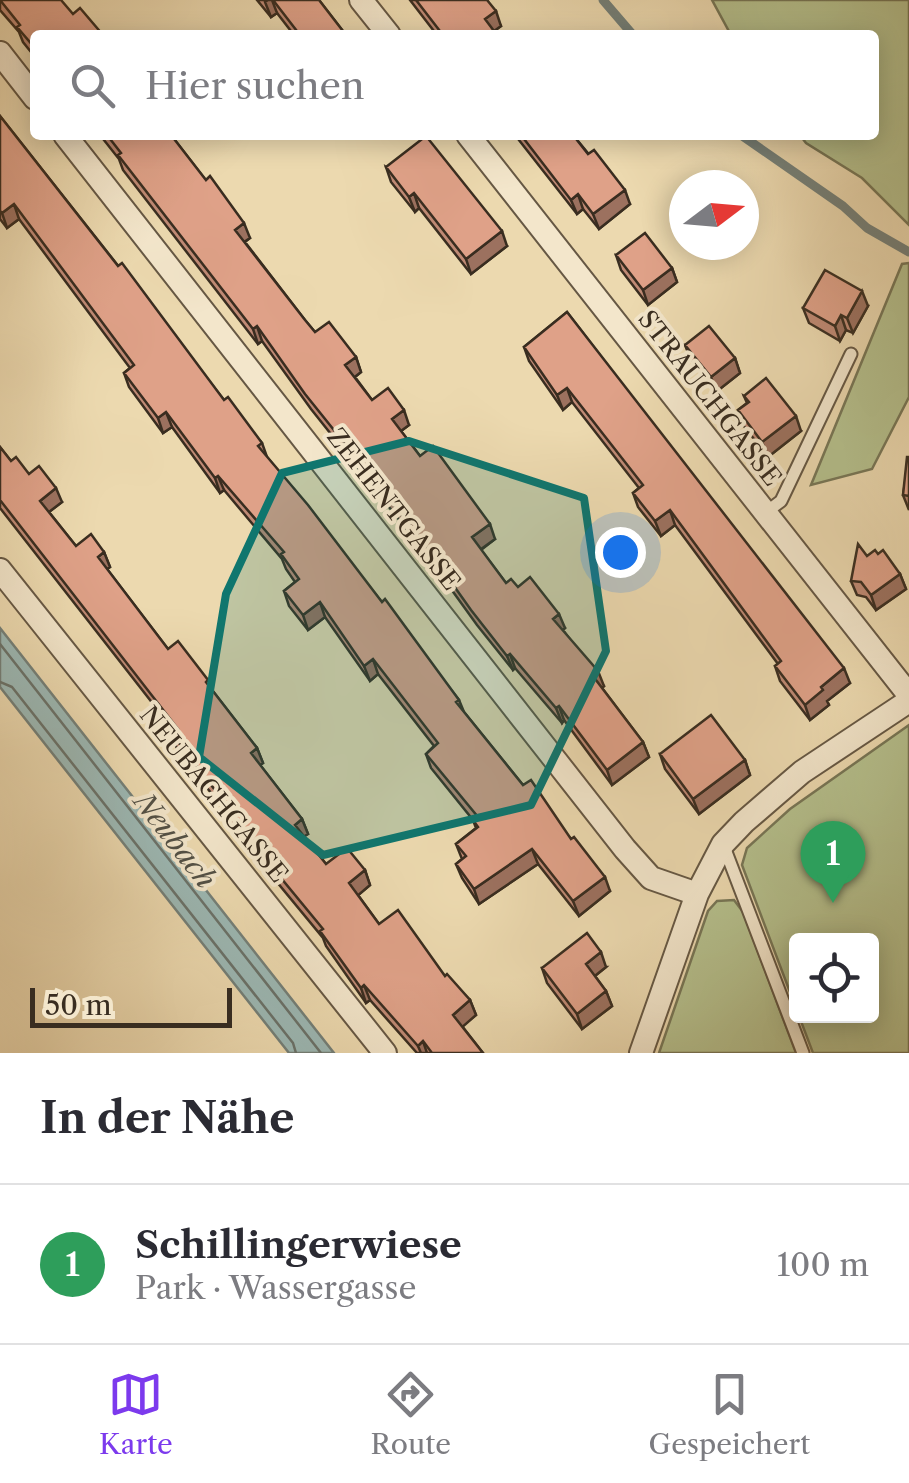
<!DOCTYPE html>
<html lang="de">
<meta charset="utf-8">
<style>
body{margin:0;font-family:"Libre Caslon Text",serif;background:#f2f2f3;color:#2b2b33}
.controls{position:absolute;right:30px;bottom:30px;display:grid;overflow:hidden;border-radius:10px;box-shadow:0 5px 25px #0003}
.controls button{width:90px;height:90px;display:grid;place-items:center;padding:0;border:0;border-bottom:2px solid #e1e1e2;background:#fff;color:#2b2b33;font:50px sans-serif}
.compass{position:absolute;left:669px;top:170px;width:90px;height:90px;border-radius:50%;background:#fff;box-shadow:0 5px 25px #0003;rotate:74deg}
.scale{position:absolute;left:30px;bottom:25px;width:202px;box-sizing:border-box;padding-left:10px;border:5px solid #392d20;border-top:0;font-size:28px;line-height:35px;white-space:nowrap;color:#392d20;-webkit-text-stroke:8px #f3e6cb;paint-order:stroke}
.you{position:absolute;left:620px;top:552px;width:35px;height:35px;margin:-25px;border:8px solid #fff;border-radius:50%;background:#1a73e8;box-shadow:0 0 0 15px #1a73e833}
.badge{display:grid;place-items:center;width:65px;height:65px;border-radius:50%;background:#7c3aed;color:#fff;font-size:32px;font-weight:700}
.pin{position:absolute;translate:-50% -82px;filter:drop-shadow(0 2px 5px #0008)}
.pin::after{content:'';position:absolute;top:52px;width:35px;height:30px;background:inherit;clip-path:polygon(0 0,100% 0,50% 100%)}
.list{margin:0;padding:0;list-style:none}
h2{display:flex;justify-content:space-between;align-items:center;height:130px;margin:0;padding:0 40px;font-size:42px}
h2 small{font-size:32px;font-weight:400;color:#7c7c81}
.list li{display:grid;grid-template-columns:65px 1fr auto;gap:30px;align-items:center;box-sizing:border-box;height:160px;padding:0 40px;border-top:2px solid #e1e1e2}
.list b{display:block;font-size:38px;white-space:nowrap}
.list p{margin:0;font-size:32px;white-space:nowrap;color:#7c7c81}
.list em{font-size:32px;font-style:normal;color:#7c7c81}
.icon{flex:none;width:55px;height:55px;fill:none;stroke:currentColor;stroke-width:2;stroke-linecap:round;stroke-linejoin:round}
.map{position:relative;flex:none;width:909px;height:1053px;overflow:hidden}
.search{position:absolute;background:#fff;box-shadow:0 5px 25px #0003;left:30px;right:30px;top:30px;height:110px;display:flex;align-items:center;gap:25px;box-sizing:border-box;padding:0 35px;border-radius:10px;color:#7c7c81;font-size:38px}
.sheet{height:290px;background:#fff}
nav{display:flex;justify-content:space-around;align-items:center;box-sizing:border-box;height:140px;border-top:2px solid #e1e1e2;background:#fff;font-size:28px;color:#7c7c81}
nav a{display:grid;justify-items:center;gap:5px}
nav .on{color:#7c3aed}
.map>svg:first-child{display:block}
.green{fill:#b5c08d;stroke:#777656;stroke-width:2.5}
.water{fill:#9cb8b4;stroke:#748079;stroke-width:2.5}
.lines{fill:none;stroke-linecap:round;stroke-linejoin:round}
.shore{stroke:#6a726a;stroke-width:2.5}
.stream{stroke:#748079;stroke-width:9}
.service-casing{stroke:#665844;stroke-width:15}
.minor-casing{stroke:#665844;stroke-width:26}
.service{stroke:#f3e6cb;stroke-width:11}
.minor{stroke:#f3e6cb;stroke-width:22}
.wall{fill:#c08a75;stroke:#392d20;stroke-width:2.5}
.shaded-wall{fill:#9c715f;stroke:#392d20;stroke-width:2.5}
.building{fill:#dfa188;stroke:#392d20;stroke-width:2.5}
.marked{fill:#0f766e;fill-opacity:0.2;stroke:#0f766e;stroke-width:8;stroke-linejoin:round}
.labels{text-anchor:middle;stroke-width:8;stroke-linejoin:round;paint-order:stroke}
.street-label{font-size:25px;fill:#392d20;stroke:#f3e6cb}
.water-label{font-size:28px;font-style:italic;fill:#525045;stroke:#f3e6cb}
</style>
<div class="map">
<svg width="909" height="1053" viewBox="0 0 909 1053">
<rect width="100%" height="100%" fill="#ecd9af"/>
<filter id="stains"><feTurbulence type="fractalNoise" baseFrequency=".002" numOctaves="4"/><feColorMatrix values="0 0 0 0 .2 0 0 0 0 .09 0 0 0 0 .02 0 0 0 .5 -.17"/></filter>
<radialGradient id="worn" r=".72"><stop offset=".6" stop-color="#630" stop-opacity="0"/><stop offset="1" stop-color="#630" stop-opacity=".3"/></radialGradient>
<!-- green -->
<path class="green" d="M712 0H909V225L862 178 806 143 800 135H874V35H731Z
M909 263V397L872 469 811 485 902 264Z
M909 725V1053H813L799 1016H872V941H796V1008L742 865 747 848 790 809Z
M734 900 743 912 796 1053H659L708 911 717 901Z"/>
<!-- water -->
<path class="water" d="M0 628 334 1053H289L0 687Z"/>
<g class="lines">
<!-- shore -->
<path class="shore" d="M0 644 321 1053
M0 682 12 687 293 1043 296 1053"/>
<!-- stream -->
<path class="stream" d="M603 0 633 35
M741 135 843 206 867 228 909 252"/>
<!-- service casing -->
<g class="service-casing">
<path id="service" d="M765 513 781 501 851 354
M723 844 803 1053"/>
</g>
<!-- minor casing -->
<g class="minor-casing">
<path id="minor" d="M361 0 389 35
M0 53 35 98
M65 135 625 849 651 878 697 894
M468 135 909 695
M0 570 385 1053
M641 1053 697 894 723 844 744 822 802 772 909 701"/>
</g>
<!-- service -->
<use href="#service" class="service"/>
<!-- minor -->
<use href="#minor" class="minor"/>
</g>
<!-- wall -->
<path class="wall" d="M0 0 73 14 103 35H35V57L23 42 19 32 0 10Z
M257 0H319L346 35H294L277 13 271 17Z
M410 0H487L501 26 494 31 497 35H437Z
M0 116 224 400 262 443 267 457 459 700 464 712 523 785 571 839 610 891 579 916 538 864 479 904 462 878 456 864 462 859 456 844 476 828 473 820 431 768 426 754 434 746 378 674 370 681 325 617 308 630 289 606 284 591 295 582 286 569 282 559 224 490 220 493 172 427 163 433 129 387 124 373 130 368 19 219 7 228 0 219Z
M100 135H171L250 238 245 242 305 320 315 332 356 357 361 372 355 377 372 400 409 425 401 431 420 456 495 539 481 550 506 583 518 587 565 628 563 630 604 686 602 688 643 742 649 757 612 785 564 720 562 723 515 668 513 670 477 625 420 546 311 409 262 341 258 344 123 170 119 159Z
M515 135H573L630 204 599 229 583 209 577 214Z
M386 167 507 246 471 274 419 208 415 212 391 182Z
M616 255 672 268 677 282 648 305 621 270Z
M868 306 853 333 846 330 840 341 809 323 803 308Z
M567 312 850 683 827 701 829 705 810 720 780 681 775 666 778 664 675 525 661 536 638 507 633 493 639 488 572 402 563 410 529 361 524 347Z
M685 345 735 358 740 373 716 392 691 360Z
M744 396 801 431 768 457 743 425 738 410 747 403Z
M0 447 11 461 29 474 62 502 49 512 76 546 104 552 110 567 107 569 168 649 208 680 212 690 257 748 263 763 260 765 302 819 308 834 304 836 326 864 365 870 370 885 358 895 379 924 445 976 470 1000 476 1015 462 1026 483 1053H417L370 1000 366 1003 326 946 323 938 230 825 225 811 177 749 172 734 175 732 0 508Z
M909 457V510L903 495Z
M867 556 900 574 906 589 876 610 866 597 857 595 851 581Z
M660 754 745 760 750 775 699 814 665 769Z
M606 967 595 976 606 991 612 1006 582 1029 547 983 542 968Z"/>
<!-- shaded-wall -->
<path class="shaded-wall" d="M268 0H272L277 13 271 17 265 2Z
M496 11 501 26 490 34 485 19Z
M625 190 630 204 599 229 593 214Z
M414 193 419 208 415 212 409 197Z
M578 194 583 209 577 214 571 200Z
M14 204 19 219 7 228 2 213Z
M244 223 250 238 241 244 235 230Z
M502 231 507 246 471 274 466 259Z
M672 268 677 282 648 305 643 290Z
M862 291 868 306 853 333 847 318Z
M841 315 846 330 840 341 835 326Z
M257 326 262 341 258 344 253 329Z
M356 357 361 372 351 380 345 365Z
M735 358 740 373 716 392 711 377Z
M567 388 572 402 563 410 557 395Z
M404 410 409 425 397 434 392 419Z
M166 412 172 427 163 433 158 418Z
M796 416 801 431 768 457 762 442Z
M218 476 224 490 220 493 215 478Z
M56 488 62 502 45 515 40 501Z
M670 510 675 525 661 536 655 521Z
M490 524 495 539 477 552 472 537Z
M104 552 110 567 103 572 98 557Z
M900 574 906 589 876 610 871 595Z
M320 602 325 617 308 630 303 615Z
M559 614 565 628 559 633 553 619Z
M510 654 515 668 513 670 507 656Z
M373 659 378 674 370 681 364 666Z
M844 668 850 683 827 701 829 705 810 720 805 705 821 687Z
M598 671 604 686 598 691 593 676Z
M559 706 564 720 562 723 556 708Z
M643 742 649 757 612 785 607 770Z
M257 748 263 763 256 768 251 753Z
M745 760 750 775 699 814 693 799Z
M302 819 308 834 300 839 295 825Z
M532 849 538 864 479 904 474 889Z
M365 870 370 885 355 898 349 883Z
M605 877 610 891 579 916 573 901Z
M601 952 606 967 591 979 586 964Z
M364 985 370 1000 366 1003 361 988Z
M606 991 612 1006 582 1029 577 1014Z
M470 1000 476 1015 459 1030 453 1015Z
M423 1041 427 1053H421L418 1046Z"/>
<!-- building -->
<path class="building" d="M0 0H61L73 14 80 8 103 35H35V48L17 27 20 25Z
M273 0H319L346 35H300Z
M416 0H487L496 11 485 19 497 35H443Z
M0 116 118 266 122 263 224 400 228 397 262 443 258 446 308 505 382 602 385 599 459 700 456 702 523 785 531 780 571 839 574 837 605 877 573 901 532 849 474 889 456 864 466 856 456 844 478 827 473 820 478 817 426 754 438 743 373 659 364 666 320 602 303 615 284 591 299 579 281 554 284 552 218 476 215 478 166 412 158 418 124 373 134 365 14 204 2 213 0 211Z
M107 135H171L206 180 210 176 244 223 235 230 305 320 315 332 329 322 356 357 345 365 372 400 388 388 404 410 392 419 420 456 433 446 490 524 472 537 506 583 511 579 518 587 530 577 559 614 553 619 598 671 593 676 643 742 607 770 559 706 556 708 510 654 507 656 471 610 415 531 305 394 257 326 253 329 118 155 121 153Z
M521 135H573L588 154 594 150 625 190 593 214 578 194 571 200Z
M426 136 502 231 466 259 414 193 409 197 386 167Z
M645 233 672 268 643 290 616 255Z
M825 270 862 291 847 318 841 315 835 326 803 308Z
M567 312 844 668 821 687 823 690 805 705 775 666 781 661 670 510 655 521 633 493 643 485 567 388 557 395 524 347Z
M709 326 735 358 711 377 685 345Z
M766 378 796 416 762 442 738 410 749 402 744 396Z
M0 447 11 461 16 457 29 474 39 466 56 488 40 501 76 546 91 534 104 552 98 557 168 649 178 641 208 680 206 682 257 748 251 753 302 819 295 825 326 864 347 848 365 870 349 883 379 924 398 910 445 976 447 974 470 1000 453 1015 483 1053H432L423 1041 418 1046 364 985 361 988 320 931 323 929 225 810 228 807 172 734 178 729 0 500Z
M907 457H909V496L903 495Z
M858 544 867 556 875 550 878 554 883 550 900 574 871 595 861 582 851 581Z
M711 715 745 760 693 799 660 754Z
M587 933 601 952 586 964 606 991 577 1014 542 968Z"/>
<!-- marked area -->
<path class="marked" d="M409 441 584 498 606 651 531 805 323 855 199 757 226 594 282 473Z"/>
<g class="labels">
<!-- street labels -->
<g class="street-label">
<text transform="translate(710 398) rotate(52)" y="9">STRAUCHGASSE</text>
<text transform="translate(394 509) rotate(52)" y="9">ZEHENTGASSE</text>
<text transform="translate(214 794) rotate(51)" y="9">NEUBACHGASSE</text>
</g>
<!-- water labels -->
<g class="water-label">
<text transform="translate(175 840) rotate(52)" y="10">Neubach</text>
</g>
</g>
<rect width="100%" height="100%" filter="url(#stains)"/>
<rect width="100%" height="100%" fill="url(#worn)"/>
</svg>
<div class="controls">
<button><svg class="icon" aria-label="locate" viewBox="0 0 24 24"><circle cx="12" cy="12" r="6"/><path d="M12 2v4M12 18v4M2 12h4M18 12h4"/></svg></button>
</div>
<svg class="compass" viewBox="-18 -18 36 36"><path d="M0-13l5 13h-10z" fill="#e53935"/><path d="M0 13l5-13h-10z" fill="#7c7c81"/></svg>
<div class="scale">50 m</div>
<div class="you"></div>
<div class="pin badge" style="left:833px;top:903px;background:#2e9e5b">1</div>
<div class="search"><svg class="icon" aria-label="search" viewBox="0 0 24 24"><circle cx="10" cy="10" r="6"/><path d="M15 15l6 6"/></svg>Hier suchen</div>
</div>
<section class="sheet">
<h2>In der Nähe<small></small></h2>
<ul class="list">
<li><span class="badge" style="background:#2e9e5b">1</span><div><b>Schillingerwiese</b><p>Park · Wassergasse</p></div><em>100 m</em></li>
</ul>
</section>
<nav>
<a class="on"><svg class="icon" aria-label="map" viewBox="0 0 24 24"><path d="M3 6l6-2 6 2 6-2v14l-6 2-6-2-6 2zM9 4v14M15 6v14"/></svg>Karte</a>
<a><svg class="icon" aria-label="directions" viewBox="0 0 24 24"><path d="M12 3l9 9-9 9-9-9zM9 14v-3h6M13 9l2 2-2 2"/></svg>Route</a>
<a><svg class="icon" aria-label="saved" viewBox="0 0 24 24"><path d="M7 4h10v16l-5-4-5 4z"/></svg>Gespeichert</a>
</nav>
